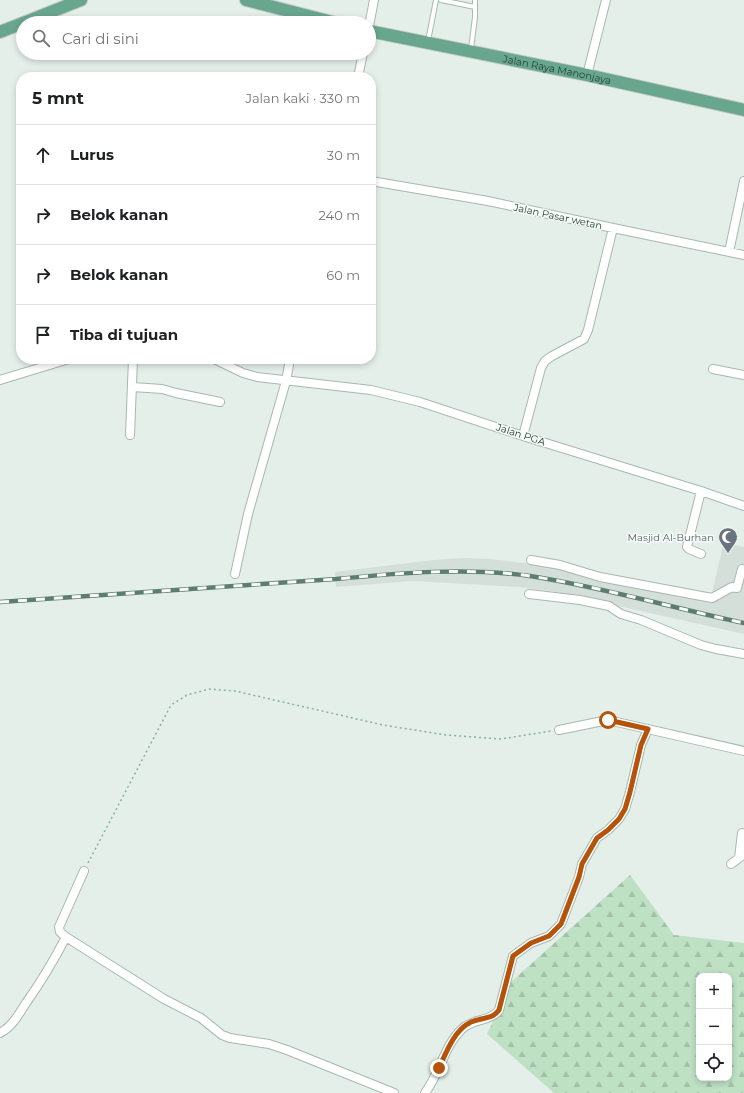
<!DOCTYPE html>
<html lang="id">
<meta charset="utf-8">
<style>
body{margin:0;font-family:Montserrat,sans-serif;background:#f6f6f6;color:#202124}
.controls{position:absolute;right:12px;bottom:12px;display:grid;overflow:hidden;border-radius:8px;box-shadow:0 2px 6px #0003}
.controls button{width:36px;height:36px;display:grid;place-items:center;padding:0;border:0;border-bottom:1px solid #e0e0e0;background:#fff;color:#202124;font:20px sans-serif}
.stop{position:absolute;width:12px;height:12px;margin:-9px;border:3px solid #b45309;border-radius:50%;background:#fff}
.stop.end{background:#b45309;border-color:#fff;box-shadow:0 1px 4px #0008}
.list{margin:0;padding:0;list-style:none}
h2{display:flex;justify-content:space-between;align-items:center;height:52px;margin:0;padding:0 16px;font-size:17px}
h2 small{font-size:13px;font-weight:400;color:#757577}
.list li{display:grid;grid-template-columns:26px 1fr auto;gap:12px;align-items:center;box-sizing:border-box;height:60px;padding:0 16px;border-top:1px solid #e0e0e0}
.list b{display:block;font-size:15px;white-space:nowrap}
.list em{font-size:13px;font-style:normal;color:#757577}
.icon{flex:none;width:22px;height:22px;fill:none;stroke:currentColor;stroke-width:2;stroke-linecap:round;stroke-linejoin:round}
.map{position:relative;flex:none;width:744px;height:1093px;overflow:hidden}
.search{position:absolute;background:#fff;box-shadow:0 2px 6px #0003;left:16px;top:16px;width:360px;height:44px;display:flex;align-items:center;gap:10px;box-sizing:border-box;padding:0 14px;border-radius:22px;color:#757577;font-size:15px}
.panel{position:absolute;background:#fff;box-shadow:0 2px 6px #0003;left:16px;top:72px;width:360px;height:292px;border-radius:16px}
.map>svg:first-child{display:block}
.built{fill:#d3dfd8}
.forest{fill:url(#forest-firs);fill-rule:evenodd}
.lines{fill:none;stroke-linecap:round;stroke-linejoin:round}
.lane-casing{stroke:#a7b8b0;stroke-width:6}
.street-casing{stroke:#a7b8b0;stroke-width:10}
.primary-casing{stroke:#c1cac7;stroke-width:14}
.path{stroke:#85b39f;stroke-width:1.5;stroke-dasharray:2 3;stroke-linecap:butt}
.lane{stroke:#fff;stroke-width:4}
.street{stroke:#fff;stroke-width:8}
.primary{stroke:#68a68e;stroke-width:12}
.rail-casing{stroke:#5e7d71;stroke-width:4.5}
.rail{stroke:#f6fbf8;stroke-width:3;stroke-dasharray:9;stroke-linecap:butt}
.route{stroke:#b45309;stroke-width:5}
.labels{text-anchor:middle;stroke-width:3;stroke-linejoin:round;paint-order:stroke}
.street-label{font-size:10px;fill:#234236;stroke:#f6fbf8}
.worship-label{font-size:10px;fill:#5b616d;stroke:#f6fbf8;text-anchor:end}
</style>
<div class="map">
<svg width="744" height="1093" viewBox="0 0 744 1093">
<defs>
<pattern id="forest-firs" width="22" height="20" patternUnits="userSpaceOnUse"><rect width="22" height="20" fill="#bee0c3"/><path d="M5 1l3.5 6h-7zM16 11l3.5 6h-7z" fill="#a3c1a8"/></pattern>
</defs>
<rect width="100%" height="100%" fill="#e5efe9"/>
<!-- built -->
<path class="built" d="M724 542 744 547V634L551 591 519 587 413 581 336 587 335 572 434 560 463 558 490 559 524 563 577 573 710 601Z"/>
<!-- forest -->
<path class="forest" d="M630 875 674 935 744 943V1093H554L487 1034 512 981ZM699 976H729V1078H699Z"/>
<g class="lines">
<!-- lane casing -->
<g class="lane-casing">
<path id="lane" d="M441 0 475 7
M428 41 436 0
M471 49 475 17V0"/>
</g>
<!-- street casing -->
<g class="street-casing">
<path id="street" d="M369 26 374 0
M587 75 606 0
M358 77 363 53
M371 181 488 201 613 228 744 255
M729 252 744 181
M214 359 243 373 257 377 371 390 420 402 523 436 701 491 744 506
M713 369 744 375
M0 380 69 359
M133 387 162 389 176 393 220 402
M130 435 133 359
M523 436 541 368 545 361 552 356 584 339 588 330 613 228
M701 491 687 547 689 549 701 554
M531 560 560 565 600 577 712 598 732 587 737 588 742 569
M235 574 248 514 286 381 290 359
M529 594 580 600 609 606 621 614 641 620 701 645 716 649 744 654
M559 730 608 720 744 751
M739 858 742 833
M731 864 743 855
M66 937 60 932 59 927 84 871
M0 1033C12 1027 19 1014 26 1003 41 982 54 960 66 937L164 999 201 1018 222 1035 230 1038 269 1044 287 1050 394 1093
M425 1093C440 1073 444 1046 462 1029 473 1018 490 1022 499 1010L513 956 531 943 549 936 561 924 579 877 582 864 597 838 608 830 619 819 625 809 630 792 641 745 648 729"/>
</g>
<!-- primary casing -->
<g class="primary-casing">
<g id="primary">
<path d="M246 0 336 23"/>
<path d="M23 23 81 0"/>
<path id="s1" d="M369 31 587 75 744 110"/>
<path d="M0 32 23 23"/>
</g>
</g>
<!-- path -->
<path class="path" d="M88 863 171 705 187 695 209 689 235 691 383 725 446 735 501 739 551 731"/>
<!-- lane -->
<use href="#lane" class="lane"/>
<!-- street -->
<use href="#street" class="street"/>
<!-- primary -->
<use href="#primary" class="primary"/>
<!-- rail casing -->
<g class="rail-casing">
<path id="rail" d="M0 602 336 579C400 573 466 567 530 576 602 587 673 608 744 623"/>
</g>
<!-- rail -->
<use href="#rail" class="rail"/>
</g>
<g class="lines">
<!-- route -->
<path class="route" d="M439 1068C446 1053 454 1030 471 1022 482 1017 492 1020 499 1010L513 956 531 943 549 936 561 924 579 877 582 864 597 838 608 830 619 819 625 809 630 792 641 745 648 729 608 720"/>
</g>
<!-- icons -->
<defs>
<g id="mosque-pin" transform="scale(1)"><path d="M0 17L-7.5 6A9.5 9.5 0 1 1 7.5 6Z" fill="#6b7280" stroke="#f6fbf8"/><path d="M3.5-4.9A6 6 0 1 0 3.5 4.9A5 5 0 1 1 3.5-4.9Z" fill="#fff"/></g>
</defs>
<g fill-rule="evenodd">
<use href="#mosque-pin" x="728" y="537"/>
</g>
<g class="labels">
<!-- street labels -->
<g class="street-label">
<text dy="4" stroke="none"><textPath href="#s1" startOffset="192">Jalan Raya Manonjaya</textPath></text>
<text transform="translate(558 216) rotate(12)" y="4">Jalan Pasar wetan</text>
<text transform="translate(521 434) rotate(18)" y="4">Jalan PGA</text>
</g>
<!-- worship labels -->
<g class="worship-label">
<text x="714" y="541">Masjid Al-Burhan</text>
</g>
</g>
</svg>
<div class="controls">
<button>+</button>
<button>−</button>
<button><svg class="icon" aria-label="locate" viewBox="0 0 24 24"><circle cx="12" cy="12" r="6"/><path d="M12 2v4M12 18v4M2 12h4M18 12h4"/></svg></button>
</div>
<div class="stop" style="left:608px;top:720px"></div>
<div class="stop end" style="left:439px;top:1068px"></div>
<div class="search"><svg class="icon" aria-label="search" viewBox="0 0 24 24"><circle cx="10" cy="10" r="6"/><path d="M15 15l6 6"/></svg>Cari di sini</div>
<section class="panel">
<h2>5 mnt<small>Jalan kaki · 330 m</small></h2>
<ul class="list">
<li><svg class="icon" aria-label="ahead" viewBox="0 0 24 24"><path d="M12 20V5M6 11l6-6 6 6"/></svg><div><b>Lurus</b></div><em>30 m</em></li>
<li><svg class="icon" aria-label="right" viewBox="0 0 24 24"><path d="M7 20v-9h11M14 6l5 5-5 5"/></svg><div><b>Belok kanan</b></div><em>240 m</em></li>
<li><svg class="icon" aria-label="right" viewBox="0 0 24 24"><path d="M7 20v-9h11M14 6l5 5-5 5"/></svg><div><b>Belok kanan</b></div><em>60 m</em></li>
<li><svg class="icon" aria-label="arrive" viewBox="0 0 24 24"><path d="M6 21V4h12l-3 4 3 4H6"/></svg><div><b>Tiba di tujuan</b></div></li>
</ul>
</section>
</div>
